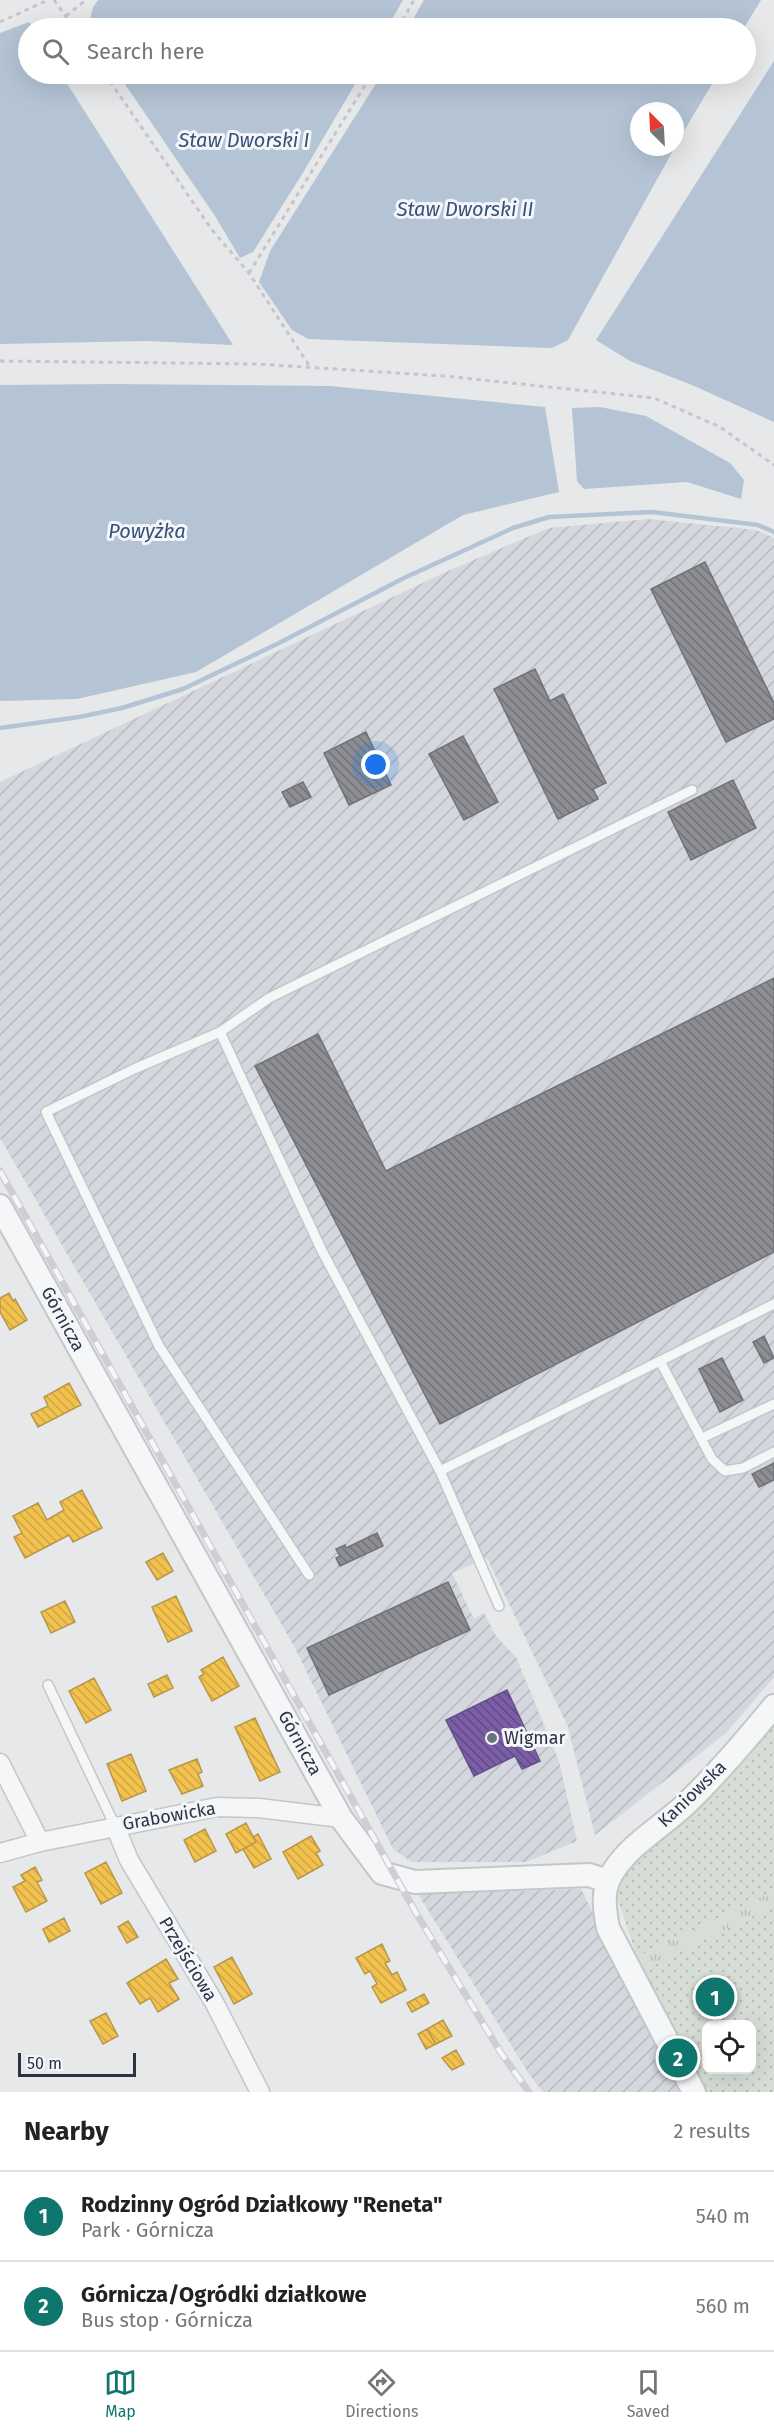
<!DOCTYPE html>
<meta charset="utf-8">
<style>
body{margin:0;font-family:"Fira Sans",sans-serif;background:#f6f6f6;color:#222}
.controls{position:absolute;right:18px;bottom:18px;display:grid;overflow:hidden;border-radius:12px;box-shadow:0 6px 24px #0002}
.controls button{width:54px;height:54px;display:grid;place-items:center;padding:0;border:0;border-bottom:2px solid #e0e0e0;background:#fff;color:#222;font:30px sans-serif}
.compass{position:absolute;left:630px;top:102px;width:54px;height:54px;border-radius:50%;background:#fff;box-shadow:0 6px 24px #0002;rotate:336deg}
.scale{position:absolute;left:18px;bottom:15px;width:118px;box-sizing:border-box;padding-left:6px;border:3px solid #2b3445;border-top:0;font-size:16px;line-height:21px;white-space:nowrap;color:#2b3445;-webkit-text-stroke:4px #f4f6f9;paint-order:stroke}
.you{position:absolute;left:376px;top:765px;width:21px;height:21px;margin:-15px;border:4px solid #fff;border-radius:50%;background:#1a73e8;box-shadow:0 0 0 9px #1a73e833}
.badge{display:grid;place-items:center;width:39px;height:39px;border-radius:50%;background:#0f766e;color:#fff;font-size:20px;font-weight:700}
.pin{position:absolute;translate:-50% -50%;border:3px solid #fff;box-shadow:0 2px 6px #0006}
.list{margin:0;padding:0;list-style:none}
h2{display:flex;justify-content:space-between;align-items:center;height:78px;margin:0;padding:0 24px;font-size:26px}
h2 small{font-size:20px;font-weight:400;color:#767676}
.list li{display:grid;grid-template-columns:39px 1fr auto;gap:18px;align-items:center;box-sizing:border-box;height:90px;padding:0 24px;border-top:2px solid #e0e0e0}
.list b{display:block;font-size:22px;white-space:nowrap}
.list p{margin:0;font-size:20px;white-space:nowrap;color:#767676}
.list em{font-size:20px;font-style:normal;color:#767676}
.icon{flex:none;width:33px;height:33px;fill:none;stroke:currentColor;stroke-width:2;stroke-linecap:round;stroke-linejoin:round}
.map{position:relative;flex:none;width:774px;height:2092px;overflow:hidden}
.search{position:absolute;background:#fff;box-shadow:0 6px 24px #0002;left:18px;right:18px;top:18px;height:66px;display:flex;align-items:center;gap:15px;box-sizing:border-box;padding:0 21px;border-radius:33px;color:#767676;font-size:22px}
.sheet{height:258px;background:#fff}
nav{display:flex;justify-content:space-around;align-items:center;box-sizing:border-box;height:84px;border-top:2px solid #e0e0e0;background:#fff;font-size:16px;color:#767676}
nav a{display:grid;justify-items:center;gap:3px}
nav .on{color:#0f766e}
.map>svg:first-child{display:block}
.industrial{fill:url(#industrial-furrows)}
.grass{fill:url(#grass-tufts)}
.garden{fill:url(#garden-dots);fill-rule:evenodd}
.water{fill:#b4c4d5}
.homes{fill:url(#homes-back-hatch);stroke:#b6974b;stroke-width:1.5}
.offices{fill:url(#offices-back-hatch);stroke:#63518a;stroke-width:1.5}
.industry{fill:url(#industry-back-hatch);stroke:#70727b;stroke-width:1.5}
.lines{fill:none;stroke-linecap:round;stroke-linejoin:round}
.stream{stroke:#b4c4d5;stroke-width:4.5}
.service-casing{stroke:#c4c6c8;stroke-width:12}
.minor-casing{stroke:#c4c6c8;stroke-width:21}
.tertiary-casing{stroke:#c4c6c8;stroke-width:26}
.path{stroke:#c5c6ca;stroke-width:3;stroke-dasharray:4.5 4.5;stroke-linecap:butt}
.service{stroke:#f5f6f7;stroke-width:9}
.minor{stroke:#f5f6f7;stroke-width:18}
.tertiary{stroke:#f5f6f7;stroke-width:22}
.rail-casing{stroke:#cecfd2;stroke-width:7}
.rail{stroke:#f4f6f9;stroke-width:4.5;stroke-dasharray:14;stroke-linecap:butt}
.poi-dot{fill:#6c737f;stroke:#f4f6f9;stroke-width:2}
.labels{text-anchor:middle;stroke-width:6;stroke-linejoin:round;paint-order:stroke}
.street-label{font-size:18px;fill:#2b3445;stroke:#f4f6f9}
.poi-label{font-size:18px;fill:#2b3445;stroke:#f4f6f9;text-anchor:start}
.water-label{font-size:20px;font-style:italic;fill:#34527a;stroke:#f4f6f9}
</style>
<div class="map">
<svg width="774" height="2092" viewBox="0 0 774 2092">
<defs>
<pattern id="industrial-furrows" width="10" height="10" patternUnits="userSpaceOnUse" patternTransform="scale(1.5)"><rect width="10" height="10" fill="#d4d7dd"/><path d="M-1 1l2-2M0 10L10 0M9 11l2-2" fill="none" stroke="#b6b9bf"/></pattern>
<pattern id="grass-tufts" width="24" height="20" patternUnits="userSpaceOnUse" patternTransform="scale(1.5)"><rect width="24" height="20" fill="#d6ded6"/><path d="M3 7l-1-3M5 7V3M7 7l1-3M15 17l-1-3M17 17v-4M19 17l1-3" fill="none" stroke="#b8bfb9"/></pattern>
<pattern id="garden-dots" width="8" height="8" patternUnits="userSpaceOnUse" patternTransform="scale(1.5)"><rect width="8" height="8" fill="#d6ded6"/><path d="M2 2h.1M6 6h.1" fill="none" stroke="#b8bfb9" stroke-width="1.8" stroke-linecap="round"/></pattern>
<pattern id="homes-back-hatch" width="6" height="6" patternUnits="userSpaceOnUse" patternTransform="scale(1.5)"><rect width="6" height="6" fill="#f2c14e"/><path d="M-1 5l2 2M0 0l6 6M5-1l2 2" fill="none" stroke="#d0a645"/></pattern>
<pattern id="offices-back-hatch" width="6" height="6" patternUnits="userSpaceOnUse" patternTransform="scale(1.5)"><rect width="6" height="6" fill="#7b5ea7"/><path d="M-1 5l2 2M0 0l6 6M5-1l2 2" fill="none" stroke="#604a82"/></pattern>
<pattern id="industry-back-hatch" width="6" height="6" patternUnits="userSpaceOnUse" patternTransform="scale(1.5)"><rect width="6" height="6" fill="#8d8d92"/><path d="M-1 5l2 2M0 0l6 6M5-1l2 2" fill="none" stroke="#737479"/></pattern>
</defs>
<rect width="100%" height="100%" fill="#e6e8ea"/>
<!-- industrial -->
<path class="industrial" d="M648 519 756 530 774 538V1677L726 1733 595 1835 568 1727 487 1558 452 1573 474 1619 484 1613 496 1636 516 1657 559 1761 577 1841 526 1862H412L393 1849 294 1646 0 1138V782L448 571 549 528Z
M581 1889 683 2092H543L529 2074 418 1894Z"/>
<!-- grass -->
<path class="grass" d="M774 1891V1906L642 1970 637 1957Z"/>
<!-- garden -->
<path class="garden" d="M774 1720V1891L637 1957 611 1879 702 1806Z
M774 1906V2092H708L642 1970ZM706 2024H752V2070H706Z"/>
<!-- water -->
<path class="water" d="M98 0H403L387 28H88L93 7Z
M424 0H761L744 28H408Z
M29 22 33 28H28V74H61L233 345 146 341 0 344V33Z
M774 61V422L692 385 630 361 596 340Z
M118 74H361L304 171 253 252 240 258 215 216Z
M382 74H718L675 146V111H639V147H675L568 340 552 348 308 339 292 330 259 282 270 251Z
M113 384 330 386 545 407 559 492 463 515 196 672 77 699 0 701V385Z
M600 407 646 416 730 463 744 480 741 499 687 482 584 489 577 481 572 408Z"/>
<!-- homes -->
<path class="homes" d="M9 1293 13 1301 15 1299 27 1320 10 1330 0 1312V1298Z
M69 1383 81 1405 38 1427 31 1414 48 1406 44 1397Z
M82 1490 102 1528 73 1542 69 1535 25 1558 14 1537 22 1533 13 1516 38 1503 47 1520 64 1510 60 1502Z
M163 1553 173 1571 157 1580 146 1562Z
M176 1596 192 1631 168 1642 152 1607Z
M65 1601 75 1622 51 1633 41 1612Z
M223 1657 239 1686 212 1701 199 1677 204 1674 201 1670Z
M167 1675 173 1688 154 1697 148 1684Z
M94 1678 111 1710 86 1723 69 1691Z
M255 1718 280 1772 260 1781 235 1727Z
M131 1754 146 1791 122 1801 107 1764Z
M197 1759 202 1772 198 1774 203 1786 182 1794 169 1770Z
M246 1823 256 1842 236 1853 226 1834Z
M205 1829 216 1851 195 1862 184 1840Z
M258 1834 271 1859 254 1868 243 1849 256 1842 253 1837Z
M311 1836 320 1851 316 1853 323 1865 298 1879 283 1852Z
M106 1862 122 1893 101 1904 85 1873Z
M35 1867 42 1880 37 1882 47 1901 26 1912 13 1887 25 1881 21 1875Z
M64 1918 70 1931 49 1942 43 1929Z
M128 1921 138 1937 127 1943 118 1927Z
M382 1944 390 1961 385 1963 392 1975 397 1972 406 1990 381 2003 372 1987 377 1984 370 1971 365 1974 356 1958Z
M232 1957 252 1994 234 2004 214 1967Z
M166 1959 178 1979 169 1983 179 1999 158 2012 150 1998 140 2004 127 1983Z
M424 1994 429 2003 412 2012 407 2003Z
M106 2013 118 2036 103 2044 90 2021Z
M443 2020 452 2036 436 2044 427 2029Z
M427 2029 436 2044 426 2049 418 2034Z
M456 2050 464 2064 452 2070 442 2058Z"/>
<!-- offices -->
<path class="offices" d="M507 1690 540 1761 522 1769 515 1756 474 1776 446 1720Z"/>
<!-- industry -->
<path class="industry" d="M705 562 774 703V719L726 742 651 589Z
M535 669 550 701 563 694 606 783 593 789 598 799 558 819 494 689Z
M366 732 391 785 349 805 324 753Z
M463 736 498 802 464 820 429 754Z
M733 780 756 828 691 860 668 812Z
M303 782 311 797 290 807 282 792Z
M774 978V1252L440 1424 255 1066 318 1034 386 1171Z
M764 1336 774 1358 764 1363 753 1342Z
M722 1358 743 1400 720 1412 699 1369Z
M774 1463V1480L759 1487 752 1474Z
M377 1533 383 1546 340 1566 336 1558 340 1556 336 1549 345 1545 346 1548Z
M448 1582 470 1630 329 1695 307 1648Z"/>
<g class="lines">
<!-- stream -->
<path class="stream" d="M0 728 79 717 122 708 183 689 279 643 404 578 513 528 549 517 652 512 758 525 774 532"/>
<!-- service casing -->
<g class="service-casing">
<path id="service" d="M220 1032 322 1251 440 1471 499 1606
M660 1361 712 1459 725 1471 743 1468 774 1452
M702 1438 774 1404
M440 1471 774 1304
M309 1575 159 1346 46 1112 134 1069 220 1032 269 998 692 790
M48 1685 115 1826"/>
</g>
<!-- minor casing -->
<g class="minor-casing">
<path id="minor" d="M0 1763 40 1842
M115 1826 129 1860 214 2002 260 2092
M0 1853 40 1842 217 1807 259 1808 341 1818"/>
</g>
<!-- tertiary casing -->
<g class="tertiary-casing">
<path id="tertiary" d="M0 1206 341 1818 382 1873 415 1882 589 1875 608 1881
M694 2092 608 1928C605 1912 602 1894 609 1879 625 1846 663 1827 688 1802 719 1772 747 1739 774 1706"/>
</g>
<!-- path -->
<path class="path" d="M54 0 74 28
M66 16 86 0
M0 22 48 0
M398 28 414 0
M105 74 212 230 249 273 310 367
M249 273 372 74
M0 361 258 364 444 376 654 398 720 427 774 465"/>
<!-- service -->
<use href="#service" class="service"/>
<!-- minor -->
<use href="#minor" class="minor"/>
<!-- tertiary -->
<use href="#tertiary" class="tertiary"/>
<!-- rail casing -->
<g class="rail-casing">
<path id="rail" d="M0 1171 416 1913 501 2053 529 2092"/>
</g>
<!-- rail -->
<use href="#rail" class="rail"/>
</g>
<!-- markers -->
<circle class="poi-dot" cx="492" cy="1738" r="6"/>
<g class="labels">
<!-- street labels -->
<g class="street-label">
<text transform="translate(63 1319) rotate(61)" y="6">Górnicza</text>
<text transform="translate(300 1743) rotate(61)" y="6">Górnicza</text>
<text transform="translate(692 1794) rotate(-44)" y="6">Kaniowska</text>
<text transform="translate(169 1816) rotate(-10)" y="6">Grabowicka</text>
<text transform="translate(188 1959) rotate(59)" y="6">Przejściowa</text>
</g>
<!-- poi labels -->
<g class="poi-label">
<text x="504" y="1744">Wigmar</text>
</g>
<!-- water labels -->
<g class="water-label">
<text x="244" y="147">Staw Dworski I</text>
<text x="465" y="216">Staw Dworski II</text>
<text x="147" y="538">Powyżka</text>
</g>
</g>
</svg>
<div class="controls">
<button><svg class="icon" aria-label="locate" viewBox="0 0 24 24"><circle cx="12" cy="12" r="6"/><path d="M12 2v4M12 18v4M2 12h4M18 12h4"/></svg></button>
</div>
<svg class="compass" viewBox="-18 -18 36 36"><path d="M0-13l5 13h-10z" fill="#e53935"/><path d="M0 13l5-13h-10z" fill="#767676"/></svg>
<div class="scale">50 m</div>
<div class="you"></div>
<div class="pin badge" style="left:715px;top:1997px">1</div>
<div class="pin badge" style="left:678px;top:2058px">2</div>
<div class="search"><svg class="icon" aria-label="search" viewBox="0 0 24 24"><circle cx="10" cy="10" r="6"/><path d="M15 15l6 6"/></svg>Search here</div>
</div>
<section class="sheet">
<h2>Nearby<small>2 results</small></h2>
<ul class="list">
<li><span class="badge">1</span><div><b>Rodzinny Ogród Działkowy &quot;Reneta&quot;</b><p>Park · Górnicza</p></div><em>540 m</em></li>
<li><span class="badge">2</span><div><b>Górnicza/Ogródki działkowe</b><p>Bus stop · Górnicza</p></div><em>560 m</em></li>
</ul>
</section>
<nav>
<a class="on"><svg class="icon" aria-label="map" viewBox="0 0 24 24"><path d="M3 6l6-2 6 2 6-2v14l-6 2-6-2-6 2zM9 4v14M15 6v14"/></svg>Map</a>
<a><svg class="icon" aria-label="directions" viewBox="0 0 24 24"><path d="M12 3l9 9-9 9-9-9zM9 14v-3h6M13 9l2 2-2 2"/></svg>Directions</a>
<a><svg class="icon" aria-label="saved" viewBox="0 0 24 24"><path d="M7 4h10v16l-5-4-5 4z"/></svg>Saved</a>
</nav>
